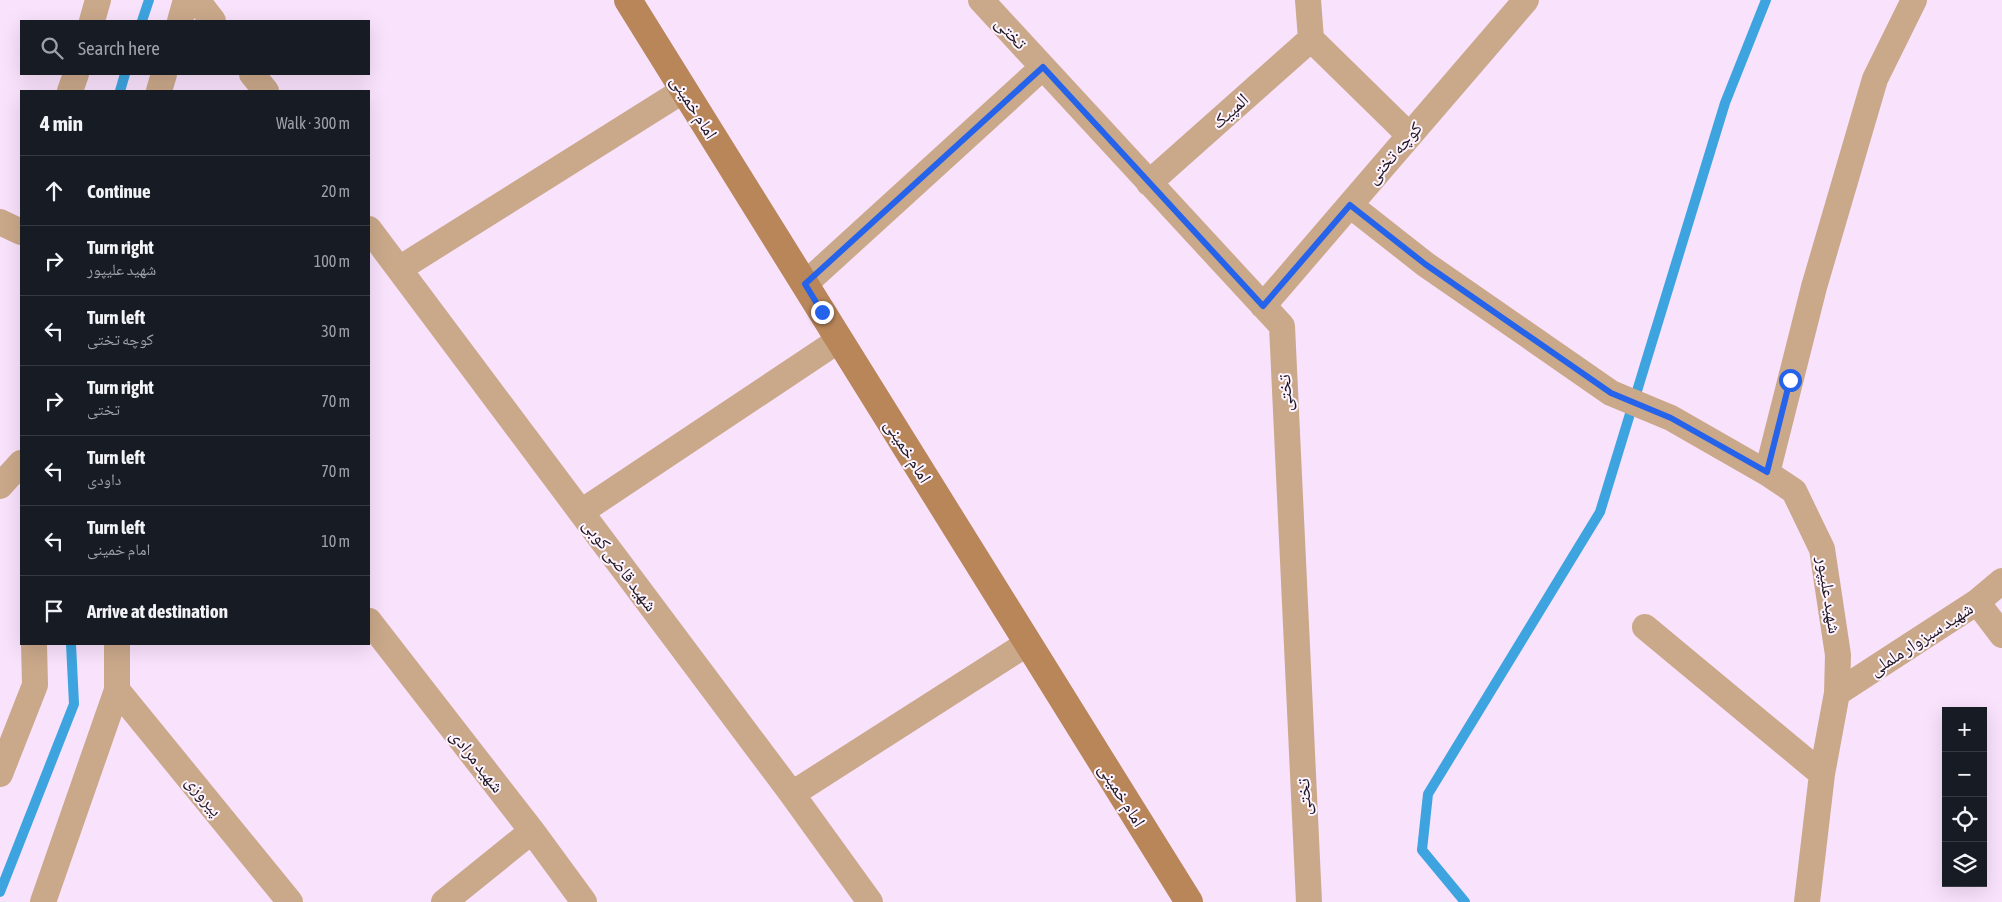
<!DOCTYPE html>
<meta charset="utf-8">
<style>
body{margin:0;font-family:"Asap Condensed","Noto Naskh Arabic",sans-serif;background:#242831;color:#f1f3f6}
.controls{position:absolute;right:15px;bottom:15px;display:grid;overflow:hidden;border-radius:0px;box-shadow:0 5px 20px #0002}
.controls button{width:45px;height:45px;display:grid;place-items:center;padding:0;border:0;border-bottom:1px solid #363941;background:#171b24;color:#f1f3f6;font:25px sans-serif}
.stop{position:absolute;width:15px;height:15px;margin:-11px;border:4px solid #2563eb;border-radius:50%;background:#fff}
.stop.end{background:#2563eb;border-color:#fff;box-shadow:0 1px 5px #0008}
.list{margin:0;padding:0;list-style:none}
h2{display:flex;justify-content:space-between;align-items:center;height:65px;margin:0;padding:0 20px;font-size:21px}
h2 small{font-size:16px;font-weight:400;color:#9ea1a6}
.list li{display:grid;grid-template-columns:32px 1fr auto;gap:15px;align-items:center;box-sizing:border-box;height:70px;padding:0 20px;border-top:1px solid #363941}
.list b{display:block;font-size:19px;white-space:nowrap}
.list p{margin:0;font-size:16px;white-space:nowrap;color:#9ea1a6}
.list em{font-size:16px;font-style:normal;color:#9ea1a6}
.icon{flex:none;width:28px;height:28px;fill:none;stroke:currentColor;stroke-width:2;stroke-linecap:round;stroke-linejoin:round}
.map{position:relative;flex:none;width:2002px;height:902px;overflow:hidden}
.search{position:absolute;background:#171b24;box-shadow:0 5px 20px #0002;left:20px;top:20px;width:350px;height:55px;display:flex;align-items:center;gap:12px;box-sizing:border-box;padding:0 18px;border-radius:0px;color:#9ea1a6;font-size:19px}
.panel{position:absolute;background:#171b24;box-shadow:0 5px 20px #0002;left:20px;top:90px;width:350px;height:555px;border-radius:0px}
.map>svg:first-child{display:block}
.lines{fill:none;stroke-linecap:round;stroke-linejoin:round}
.stream{stroke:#3da4df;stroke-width:10}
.minor{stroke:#caa88a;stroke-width:26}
.secondary{stroke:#b88659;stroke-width:28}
.route{stroke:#2563eb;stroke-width:6}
.labels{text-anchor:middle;stroke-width:4;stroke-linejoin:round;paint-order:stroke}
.street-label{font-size:18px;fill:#1f1720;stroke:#fef4ff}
</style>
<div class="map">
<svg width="2002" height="902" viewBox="0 0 2002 902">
<rect width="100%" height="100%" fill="#f9e2fc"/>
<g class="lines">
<!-- stream -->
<path class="stream" d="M142 21 149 0
M120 91 125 74
M0 892 74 704 71 644
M1465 902 1422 850 1428 794 1600 512 1725 103 1766 0"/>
<!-- minor -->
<path class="minor" d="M197 0 213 21
M981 0 1282 326 1309 902
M1308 0 1311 39 1409 135
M92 21 98 0
M180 21 186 0
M252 74 266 91
M70 91 76 74
M159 91 164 74
M1149 183 1311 39
M1350 205 1425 264 1611 393 1671 418 1767 473 1794 491 1822 549 1838 655 1837 693 1822 774 1807 902
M0 222 21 232
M369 229 792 794 870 902
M399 269 684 90
M805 284 1043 67
M1263 306 1526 0
M1767 473 1814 287 1875 79 1914 0
M0 486 21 463
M581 512 839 340
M1977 602 2002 635
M369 621 532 831 584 902
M1645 627 1822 774
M117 690 290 902
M1837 693 1977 602 2002 581
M0 774 35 685 34 644
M792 794 1028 643
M43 902 117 690V644
M444 902 532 831"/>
<!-- secondary -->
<path class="secondary" d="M628 0 1189 902"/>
</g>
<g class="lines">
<!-- route -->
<path class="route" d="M822 312 805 284 1043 67 1263 306 1350 205 1425 264 1611 393 1671 418 1767 472 1790 380"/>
</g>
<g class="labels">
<!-- street labels -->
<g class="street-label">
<text transform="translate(1011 33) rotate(47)" y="6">تختی</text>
<text transform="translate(694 107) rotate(58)" y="6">امام خمینی</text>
<text transform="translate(1230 111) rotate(-42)" y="6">المپیک</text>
<text transform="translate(1394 153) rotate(-49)" y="6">کوچه تختی</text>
<text transform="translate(1285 393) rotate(-93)" y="6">تختی</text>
<text transform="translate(908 451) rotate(58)" y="6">امام خمینی</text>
<text transform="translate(620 565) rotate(53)" y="6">شهید قاضی کوبی</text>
<text transform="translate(1829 595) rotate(81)" y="6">شهید علیپور</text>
<text transform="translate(1921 639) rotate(-33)" y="6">شهید سبزوار ململی</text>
<text transform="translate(477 761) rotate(52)" y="6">شهید مرادی</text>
<text transform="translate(1122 795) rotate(58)" y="6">امام خمینی</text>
<text transform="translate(204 796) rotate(51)" y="6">پیروزی</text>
<text transform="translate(1304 797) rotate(-93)" y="6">تختی</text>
</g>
</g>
</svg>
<div class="controls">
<button>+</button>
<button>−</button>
<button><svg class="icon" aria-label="locate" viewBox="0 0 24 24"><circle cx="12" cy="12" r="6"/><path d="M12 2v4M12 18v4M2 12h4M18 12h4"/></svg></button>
<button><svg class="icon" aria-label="layers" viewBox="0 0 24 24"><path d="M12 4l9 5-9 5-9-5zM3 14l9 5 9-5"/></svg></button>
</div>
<div class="stop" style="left:1790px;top:380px"></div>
<div class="stop end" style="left:822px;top:312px"></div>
<div class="search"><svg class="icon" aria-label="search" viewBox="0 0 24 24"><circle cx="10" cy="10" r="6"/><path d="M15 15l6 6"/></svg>Search here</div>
<section class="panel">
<h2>4 min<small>Walk · 300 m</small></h2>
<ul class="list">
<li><svg class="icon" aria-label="ahead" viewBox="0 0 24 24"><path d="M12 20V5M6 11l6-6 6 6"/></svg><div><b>Continue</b></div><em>20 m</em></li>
<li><svg class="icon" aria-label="right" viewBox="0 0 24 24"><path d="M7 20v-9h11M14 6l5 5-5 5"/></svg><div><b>Turn right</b><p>شهید علیپور</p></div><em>100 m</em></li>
<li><svg class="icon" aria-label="left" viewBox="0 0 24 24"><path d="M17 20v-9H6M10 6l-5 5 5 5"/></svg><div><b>Turn left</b><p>کوچه تختی</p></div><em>30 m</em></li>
<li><svg class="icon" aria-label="right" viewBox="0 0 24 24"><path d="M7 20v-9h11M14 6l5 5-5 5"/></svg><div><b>Turn right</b><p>تختی</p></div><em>70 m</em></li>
<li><svg class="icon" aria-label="left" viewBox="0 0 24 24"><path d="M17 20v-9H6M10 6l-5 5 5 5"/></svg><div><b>Turn left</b><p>داودی</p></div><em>70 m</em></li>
<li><svg class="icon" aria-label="left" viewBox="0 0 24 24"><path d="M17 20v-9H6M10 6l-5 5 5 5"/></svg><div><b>Turn left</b><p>امام خمینی</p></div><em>10 m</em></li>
<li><svg class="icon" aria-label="arrive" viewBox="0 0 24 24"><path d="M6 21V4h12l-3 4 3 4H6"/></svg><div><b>Arrive at destination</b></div></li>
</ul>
</section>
</div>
